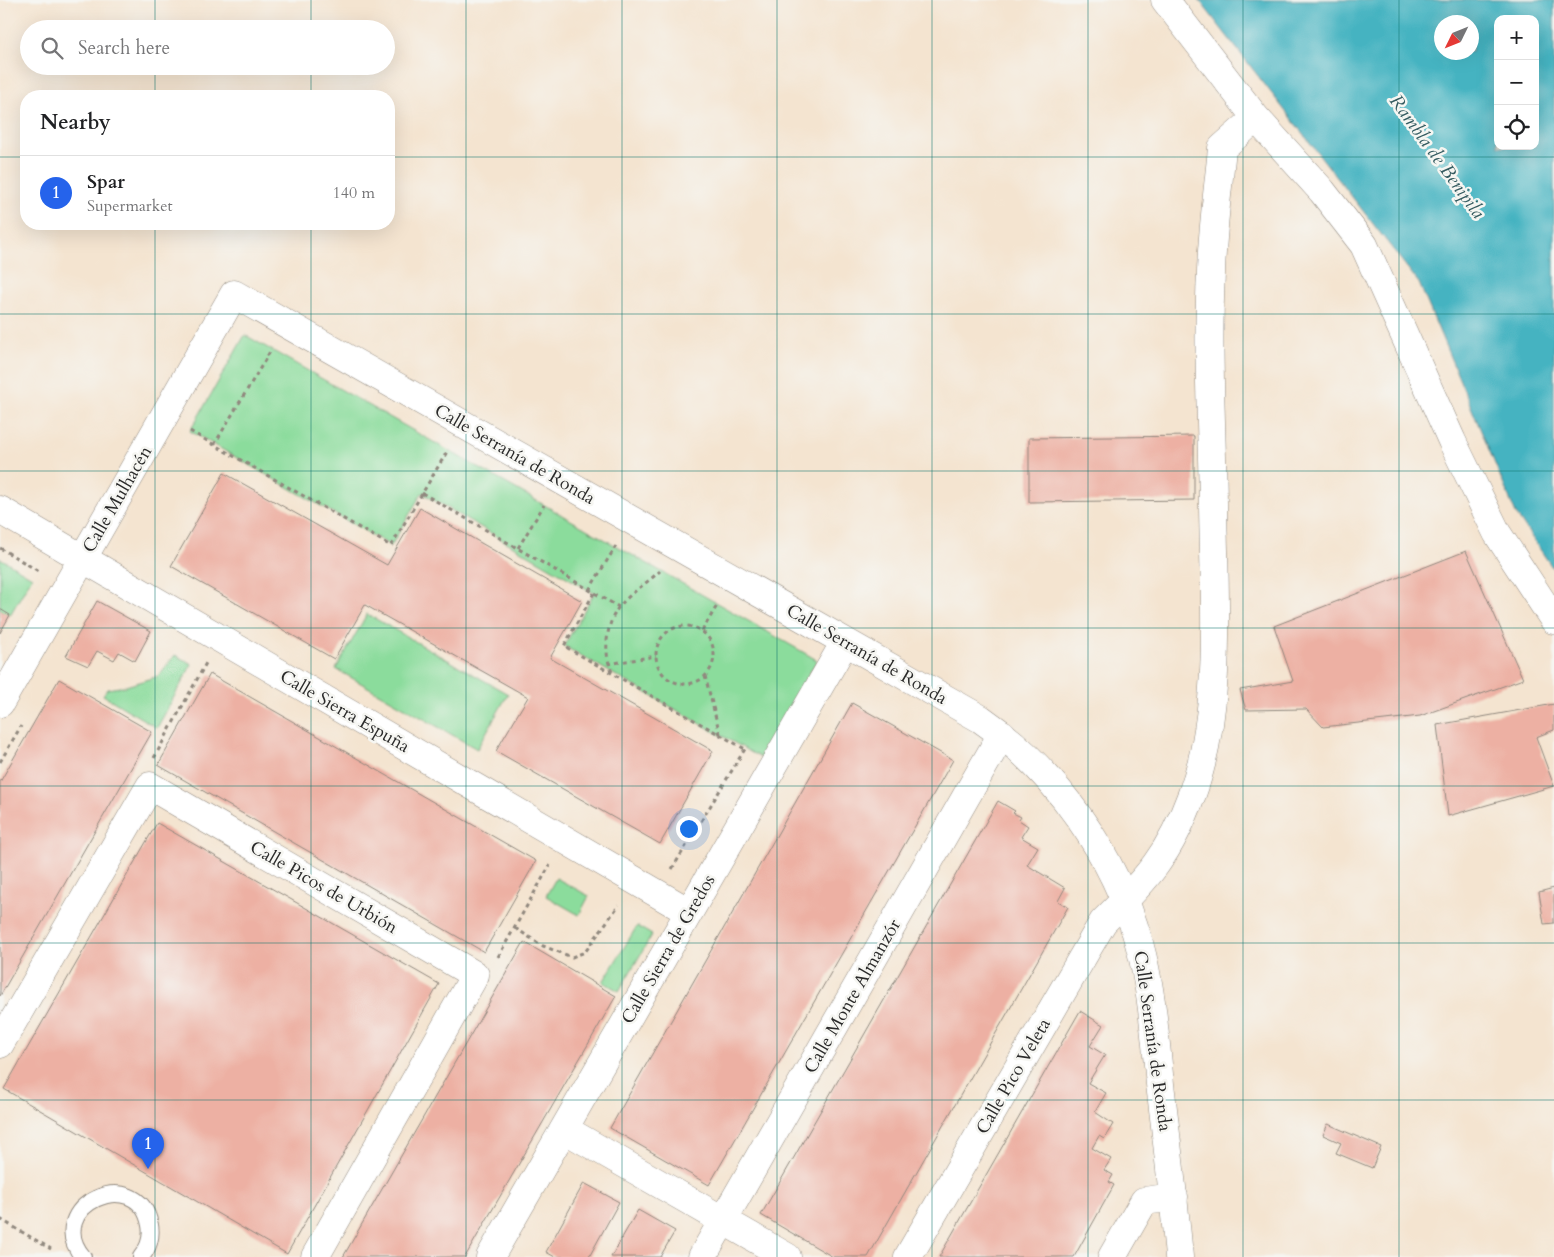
<!DOCTYPE html>
<meta charset="utf-8">
<style>
body{margin:0;font-family:Cardo,serif;background:#f2f2f2;color:#202124}
.controls{position:absolute;right:15px;top:15px;display:grid;overflow:hidden;border-radius:10px;box-shadow:0 5px 20px #0002}
.controls button{width:45px;height:45px;display:grid;place-items:center;padding:0;border:0;border-bottom:1px solid #e0e0e0;background:#fff;color:#202124;font:25px sans-serif}
.compass{position:absolute;left:1434px;top:15px;width:45px;height:45px;border-radius:50%;background:#fff;box-shadow:0 5px 20px #0002;rotate:227deg}
.you{position:absolute;left:688px;top:828px;width:18px;height:18px;margin:-12px;border:4px solid #fff;border-radius:50%;background:#1a73e8;box-shadow:0 0 0 8px #1a73e833}
.badge{display:grid;place-items:center;width:32px;height:32px;border-radius:50%;background:#2563eb;color:#fff;font-size:16px;font-weight:700}
.pin{position:absolute;translate:-50% -41px;filter:drop-shadow(0 1px 2px #0008)}
.pin::after{content:'';position:absolute;top:26px;width:18px;height:15px;background:inherit;clip-path:polygon(0 0,100% 0,50% 100%)}
.list{margin:0;padding:0;list-style:none}
h2{display:flex;justify-content:space-between;align-items:center;height:65px;margin:0;padding:0 20px;font-size:21px}
h2 small{font-size:16px;font-weight:400;color:#757577}
.list li{display:grid;grid-template-columns:32px 1fr auto;gap:15px;align-items:center;box-sizing:border-box;height:75px;padding:0 20px;border-top:1px solid #e0e0e0}
.list b{display:block;font-size:19px;white-space:nowrap}
.list p{margin:0;font-size:16px;white-space:nowrap;color:#757577}
.list em{font-size:16px;font-style:normal;color:#757577}
.icon{flex:none;width:28px;height:28px;fill:none;stroke:currentColor;stroke-width:2;stroke-linecap:round;stroke-linejoin:round}
.map{position:relative;flex:none;width:1554px;height:1257px;overflow:hidden}
.search{position:absolute;background:#fff;box-shadow:0 5px 20px #0002;left:20px;top:20px;width:375px;height:55px;display:flex;align-items:center;gap:12px;box-sizing:border-box;padding:0 18px;border-radius:28px;color:#757577;font-size:19px}
.panel{position:absolute;background:#fff;box-shadow:0 5px 20px #0002;left:20px;top:90px;width:375px;height:140px;border-radius:20px}
.map>svg:first-child{display:block}
.green{fill:#8bdc9c;stroke:#5b8464}
.water{fill:#45b3c1;stroke:#386f76;fill-rule:evenodd}
.building{fill:#edb0a3}
.lines{fill:none;stroke-linecap:round;stroke-linejoin:round}
.service-casing{stroke:#90887e;stroke-width:18}
.minor-casing{stroke:#90887e;stroke-width:29}
.tertiary-casing{stroke:#90887e;stroke-width:29}
.path{stroke:#90887e;stroke-width:3;stroke-dasharray:4 4;stroke-linecap:butt}
.service{stroke:#fff;stroke-width:16}
.minor{stroke:#fff;stroke-width:28}
.tertiary{stroke:#fff;stroke-width:28}
.grid{fill:none;stroke:#0f766e;stroke-width:1;stroke-opacity:0.55}
.labels{text-anchor:middle;stroke-width:5;stroke-linejoin:round;paint-order:stroke}
.street-label{font-size:18px;fill:#2b2b2b;stroke:#f6f6f2}
.water-label{font-size:19px;font-style:italic;fill:#345b60;stroke:#f6f6f2}
</style>
<div class="map">
<svg width="1554" height="1257" viewBox="0 0 1554 1257">
<rect width="100%" height="100%" fill="#f6f6f2"/>
<filter id="ink" filterUnits="userSpaceOnUse"><feTurbulence type="fractalNoise" baseFrequency=".02" numOctaves="2"/><feDisplacementMap in="SourceGraphic" scale="10" xChannelSelector="R" yChannelSelector="G"/><feConvolveMatrix kernelMatrix="1 2 1 2 8 2 1 2 1" color-interpolation-filters="sRGB"/></filter>
<filter id="wash" filterUnits="userSpaceOnUse"><feTurbulence type="fractalNoise" baseFrequency=".0096" numOctaves="4" result="noise"/><feDisplacementMap in="SourceGraphic" scale="20" xChannelSelector="R" yChannelSelector="G"/><feGaussianBlur stdDeviation="1.12" result="paint"/><feColorMatrix in="noise" values="0 0 0 0 0 0 0 0 0 0 0 0 0 0 0 0 0 1.4 0 .05"/><feComposite in="paint" operator="in"/></filter>
<g filter="url(#wash)">
<rect width="100%" height="100%" fill="#f4e4d0"/>
<!-- green -->
<path class="green" d="M245 335 817 660 761 758 564 646 594 593 422 493 391 546 190 431Z
M0 558 32 577 10 615 0 609Z
M367 614 508 694 477 749 336 669Z
M175 655 192 664 157 728 103 695 107 689 126 686 159 676Z
M556 878 589 896 579 915 546 896Z
M637 926 652 935 619 991 603 982Z"/>
<!-- water -->
<path class="water" d="M1199 0H1554V570L1516 514 1419 283ZM1498 19H1535V146H1498ZM1442 22H1472V52H1442Z"/>
<g id="blocks">
<!-- building -->
<path class="building" d="M1194 436V500L1029 502V438Z
M224 473 387 565 420 508 582 601 550 658 713 751 660 844 496 751 528 697 365 605 334 659 171 566Z
M1466 551 1523 679 1420 716 1323 727 1306 709 1246 710 1240 690 1293 681 1274 626Z
M97 601 151 631 135 661 119 652 114 660 97 651 88 666 66 656Z
M0 609 10 615 0 633Z
M210 674 536 861 484 952 158 765Z
M59 679 152 732 0 996V782Z
M852 703 953 760 709 1185 610 1128Z
M1554 704V730L1536 737 1554 786 1448 816 1437 725Z
M998 801 1015 811 1013 813 1021 817 1019 820 1028 826 1021 837 1038 847 1027 865 1065 888 1058 901 1068 907 868 1257H833L761 1215Z
M157 823 439 984 287 1254 4 1089Z
M1554 888V923L1544 924 1539 892Z
M524 942 616 996 465 1257H343Z
M1080 1011 1103 1025 1090 1046 1105 1055 1088 1083 1106 1093 1095 1112 1113 1124 1104 1139 1099 1136 1092 1148 1111 1159 1104 1170 1113 1175 1109 1182 1114 1185 1074 1257H939Z
M1328 1124 1381 1147 1372 1168 1336 1153 1341 1143 1323 1135Z
M584 1183 619 1202 589 1257H555L546 1252Z
M638 1210 675 1231 660 1257H611Z"/>
</g>
</g>
<g filter="url(#ink)">
<use href="#blocks" fill-opacity="0" stroke="#90887e" stroke-width="1"/>
<g class="lines">
<!-- service casing -->
<g class="service-casing">
<path id="service" d="M83 1257C41 1207 138 1162 150 1225 152 1236 149 1248 141 1257"/>
</g>
<!-- minor casing -->
<g class="minor-casing">
<path id="minor" d="M1165 0 1256 118 1322 191 1364 245 1452 441 1497 533 1554 620
M82 558 689 912
M0 1044 150 786 475 975 315 1257
M564 1129 787 1257
M490 1257 845 642
M702 1257 1002 734
M908 1257 1103 922C1147 879 1170 854 1192 794 1224 707 1214 596 1213 504 1212 428 1207 350 1211 273 1212 231 1218 190 1222 148L1256 118
M1112 1257 1144 1201 1174 1197"/>
</g>
<!-- tertiary casing -->
<g class="tertiary-casing">
<path id="tertiary" d="M0 510 82 558
M0 703 234 294 981 719C1055 770 1115 855 1139 943 1152 989 1155 1037 1160 1084 1167 1142 1174 1199 1179 1257"/>
</g>
<!-- path -->
<path class="path" d="M190 431 391 546 448 450
M214 445 271 350
M422 493 619 607
M0 548 40 572
M518 548 544 505
M589 590 616 546
M594 593 564 646 745 749
M656 655a29 29 0 1 1 58 0a29 29 0 1 1-58 0Z
M702 631 718 604
M608 664 656 656
M612 672C603 653 606 625 618 608 629 594 647 583 660 571
M705 676 720 734
M154 758 206 663
M0 762 21 726
M672 869 745 749
M515 928 543 946 572 957 585 952 619 905
M498 957 550 865
M0 1219 51 1249"/>
<!-- service -->
<use href="#service" class="service"/>
<!-- minor -->
<use href="#minor" class="minor"/>
<!-- tertiary -->
<use href="#tertiary" class="tertiary"/>
</g>
</g>
<!-- grid -->
<path class="grid" d="M155 0V29M311 0V29M466 0V1257M622 0V1257M777 0V1257M932 0V1257M1088 0V1257M1243 0V1257M1399 0V1257M155 66V96M311 66V96M0 157H26M389 157H1554M155 224V1257M311 224V1257M0 314H1554M0 471H1554M0 628H1554M0 786H1554M0 943H1554M0 1100H1554"/>
<g class="labels">
<!-- street labels -->
<g class="street-label">
<text transform="translate(515 454) rotate(30)" y="6">Calle Serranía de Ronda</text>
<text transform="translate(117 499) rotate(-60)" y="6">Calle Mulhacén</text>
<text transform="translate(867 654) rotate(30)" y="6">Calle Serranía de Ronda</text>
<text transform="translate(345 711) rotate(30)" y="6">Calle Sierra Espuña</text>
<text transform="translate(324 887) rotate(30)" y="6">Calle Picos de Urbión</text>
<text transform="translate(668 949) rotate(-60)" y="6">Calle Sierra de Gredos</text>
<text transform="translate(852 996) rotate(-60)" y="6">Calle Monte Almanzór</text>
<text transform="translate(1153 1041) rotate(82)" y="6">Calle Serranía de Ronda</text>
<text transform="translate(1013 1076) rotate(-60)" y="6">Calle Pico Veleta</text>
</g>
<!-- water labels -->
<g class="water-label">
<text transform="translate(1438 156) rotate(54)" y="7">Rambla de Benipila</text>
</g>
</g>
</svg>
<div class="controls">
<button>+</button>
<button>−</button>
<button><svg class="icon" aria-label="locate" viewBox="0 0 24 24"><circle cx="12" cy="12" r="6"/><path d="M12 2v4M12 18v4M2 12h4M18 12h4"/></svg></button>
</div>
<svg class="compass" viewBox="-18 -18 36 36"><path d="M0-13l5 13h-10z" fill="#e53935"/><path d="M0 13l5-13h-10z" fill="#757577"/></svg>
<div class="you"></div>
<div class="pin badge" style="left:148px;top:1169px">1</div>
<div class="search"><svg class="icon" aria-label="search" viewBox="0 0 24 24"><circle cx="10" cy="10" r="6"/><path d="M15 15l6 6"/></svg>Search here</div>
<section class="panel">
<h2>Nearby<small></small></h2>
<ul class="list">
<li><span class="badge">1</span><div><b>Spar</b><p>Supermarket</p></div><em>140 m</em></li>
</ul>
</section>
</div>
